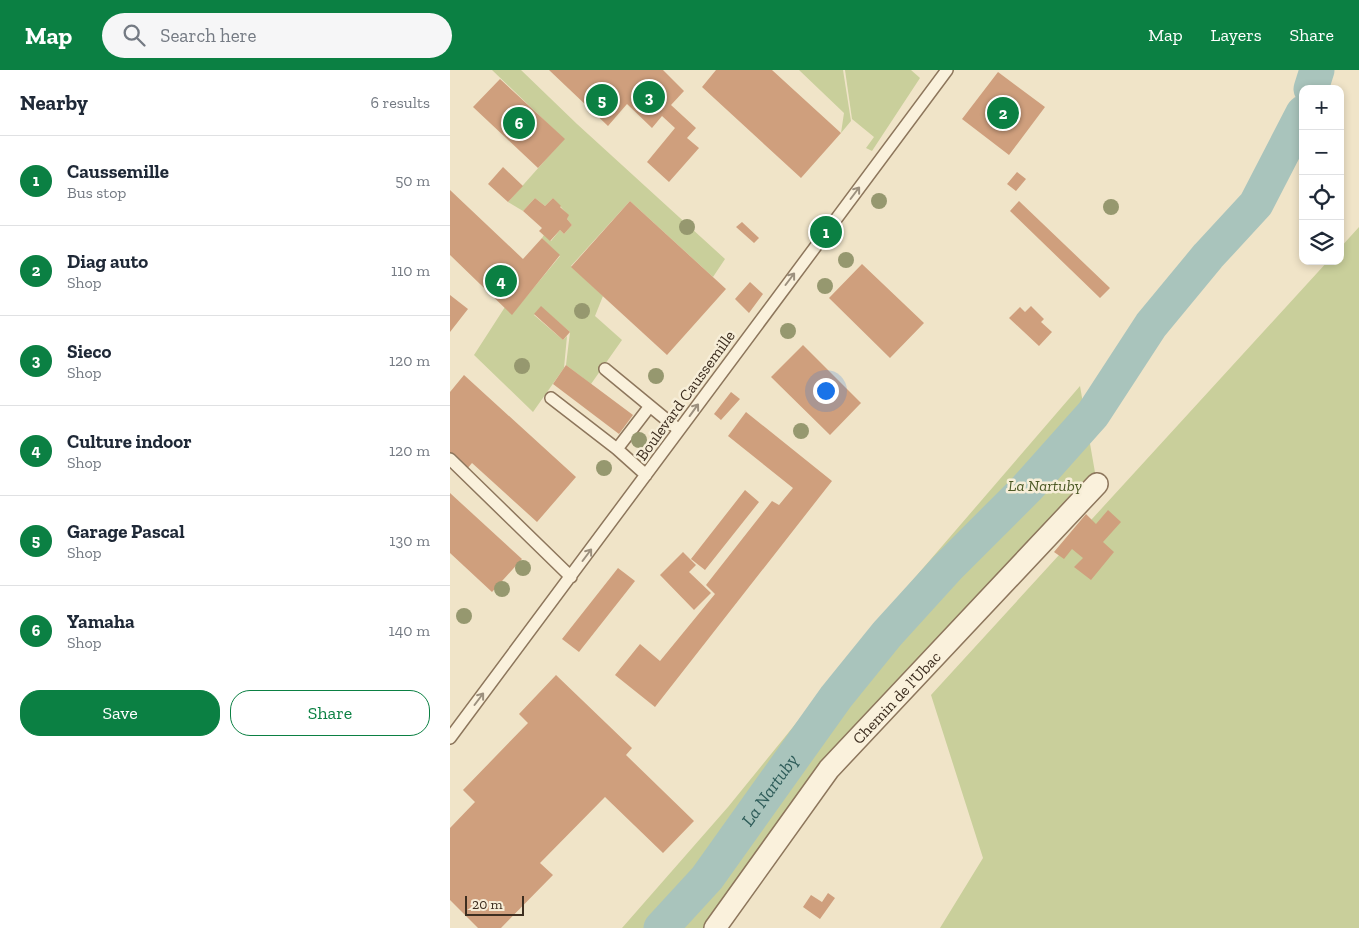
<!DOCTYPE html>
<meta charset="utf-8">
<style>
body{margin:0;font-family:"Zilla Slab",serif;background:#f6f6f7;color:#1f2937}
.controls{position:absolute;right:15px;top:15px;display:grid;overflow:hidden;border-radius:10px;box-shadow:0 2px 8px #0003}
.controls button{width:45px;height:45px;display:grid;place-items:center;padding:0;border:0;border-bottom:1px solid #e0e1e3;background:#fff;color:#1f2937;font:25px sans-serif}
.scale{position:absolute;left:15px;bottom:12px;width:59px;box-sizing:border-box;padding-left:5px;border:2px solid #3d2e20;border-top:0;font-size:14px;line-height:18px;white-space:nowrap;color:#3d2e20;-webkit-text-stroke:4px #f7eed8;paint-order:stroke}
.you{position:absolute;left:375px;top:320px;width:18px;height:18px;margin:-12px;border:4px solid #fff;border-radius:50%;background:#1a73e8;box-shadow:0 0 0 8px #1a73e833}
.badge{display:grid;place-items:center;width:32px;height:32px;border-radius:50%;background:#0b8043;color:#fff;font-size:16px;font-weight:700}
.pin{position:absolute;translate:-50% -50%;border:2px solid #fff;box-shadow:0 1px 5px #0006}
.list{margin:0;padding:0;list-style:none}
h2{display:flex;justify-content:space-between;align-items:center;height:65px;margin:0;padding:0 20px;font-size:21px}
h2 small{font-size:16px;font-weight:400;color:#747a83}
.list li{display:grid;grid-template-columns:32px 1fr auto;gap:15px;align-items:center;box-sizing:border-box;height:90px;padding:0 20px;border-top:1px solid #e0e1e3}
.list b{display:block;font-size:19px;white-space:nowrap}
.list p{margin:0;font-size:16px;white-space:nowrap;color:#747a83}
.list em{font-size:16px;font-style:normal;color:#747a83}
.actions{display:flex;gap:10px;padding:15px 20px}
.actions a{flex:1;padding:11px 0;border:1px solid #0b8043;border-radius:20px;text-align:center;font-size:18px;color:#0b8043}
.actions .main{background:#0b8043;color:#fff}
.icon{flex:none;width:28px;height:28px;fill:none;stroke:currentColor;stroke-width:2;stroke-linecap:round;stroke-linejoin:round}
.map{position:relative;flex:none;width:909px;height:858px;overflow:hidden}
header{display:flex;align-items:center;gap:30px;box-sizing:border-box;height:70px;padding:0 25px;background:#0b8043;color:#fff}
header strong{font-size:24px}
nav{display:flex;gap:28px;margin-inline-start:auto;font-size:18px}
.search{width:350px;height:45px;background:#f6f6f7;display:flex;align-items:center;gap:12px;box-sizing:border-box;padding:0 18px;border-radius:28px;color:#747a83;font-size:19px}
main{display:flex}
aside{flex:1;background:#fff}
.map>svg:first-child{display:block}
.green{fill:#c9cf9b}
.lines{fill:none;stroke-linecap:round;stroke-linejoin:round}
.river{stroke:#a9c4bc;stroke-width:35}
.building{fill:#cf9f7d}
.service-casing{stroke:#8d765c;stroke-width:14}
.minor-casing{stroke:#8d765c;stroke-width:24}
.service{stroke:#faf1dc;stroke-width:11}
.minor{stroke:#faf1dc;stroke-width:21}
.tree{fill:#96986f}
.oneway{stroke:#9c907e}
.labels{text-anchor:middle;stroke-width:5;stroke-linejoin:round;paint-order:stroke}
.street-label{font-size:16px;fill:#3d2e20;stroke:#f7eed8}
.park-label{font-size:16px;font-style:italic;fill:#4d5a26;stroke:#f7eed8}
.water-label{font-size:18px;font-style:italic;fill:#2f5d5a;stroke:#f7eed8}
</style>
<header>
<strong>Map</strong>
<div class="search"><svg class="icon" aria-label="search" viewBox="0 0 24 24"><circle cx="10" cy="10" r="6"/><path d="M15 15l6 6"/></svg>Search here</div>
<nav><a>Map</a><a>Layers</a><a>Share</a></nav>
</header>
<main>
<aside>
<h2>Nearby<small>6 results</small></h2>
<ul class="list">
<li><span class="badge">1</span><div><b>Caussemille</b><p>Bus stop</p></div><em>50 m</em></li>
<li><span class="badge">2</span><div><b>Diag auto</b><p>Shop</p></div><em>110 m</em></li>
<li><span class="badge">3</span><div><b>Sieco</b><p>Shop</p></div><em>120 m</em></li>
<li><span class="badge">4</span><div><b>Culture indoor</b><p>Shop</p></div><em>120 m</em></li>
<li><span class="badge">5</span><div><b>Garage Pascal</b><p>Shop</p></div><em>130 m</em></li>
<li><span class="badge">6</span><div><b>Yamaha</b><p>Shop</p></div><em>140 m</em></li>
</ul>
<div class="actions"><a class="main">Save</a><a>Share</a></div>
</aside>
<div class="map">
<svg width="909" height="858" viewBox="0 0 909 858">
<rect width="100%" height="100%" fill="#f0e4c8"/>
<!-- green -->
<path class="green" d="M42 0H71L127 54 275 189 263 207 180 131 121 196 153 226 145 246 172 270 141 314 116 295 120 262 91 237 84 245 113 270 117 266 114 298 83 342 24 285 55 237 62 244 110 186 92 168 94 165 101 171 110 160 114 164 122 155 117 149 118 145 103 128 95 136 85 128 73 141 58 132 114 69Z
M349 0H393L401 51 391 63 394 43Z
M395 0H461L470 8 422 81 416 78 424 67 402 49Z
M909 157V858H490L533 788 481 625 878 191H890V178Z
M630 316 647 414 385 693 257 858H172L278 737 456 518Z"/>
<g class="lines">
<!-- river -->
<g class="river">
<path d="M861 19 867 0"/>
<path id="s1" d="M211 858 257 808 386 627 437 564 497 498 577 418 643 344 701 255 758 186 806 134 853 43"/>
</g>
</g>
<!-- building -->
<path class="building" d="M99 0H213L234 21 221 35 246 58 237 68 249 78 219 112 197 92 225 58 212 46 202 58 177 34 158 56Z
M266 0H322L391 63 351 108 252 17Z
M548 2 595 37 559 85 512 49Z
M50 9 115 69 88 98 23 37Z
M53 97 73 116 58 132 38 114Z
M567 102 576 109 566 121 557 114Z
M0 120 73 189 92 168 110 185 62 245 0 185Z
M85 128 95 136 103 128 111 136 110 137 119 145 117 149 122 155 114 164 110 160 100 171 89 161 92 158 73 141Z
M180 131 276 219 217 285 121 197Z
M569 131 660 218 650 228 560 141Z
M292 152 309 168 304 173 286 157Z
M412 194 474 253 440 288 379 228Z
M300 212 313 224 299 243 285 229Z
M0 225 18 239 0 262Z
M91 236 120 262 113 270 84 244Z
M581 236 594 249 591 252 602 262 589 276 559 248 570 237 575 242Z
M353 275 411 333 380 365 321 307Z
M116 295 183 345 169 364 103 314Z
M14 305 126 407 87 452 22 393 17 399 0 383V322Z
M281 322 290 329 271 350 264 344Z
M296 342 382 411 205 637 165 605 190 574 210 591 265 524 256 515 322 431 329 435 343 418 278 366Z
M295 420 309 432 255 500 241 489Z
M0 423 72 489 42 522 0 483Z
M658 440 671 452 653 472 664 482 641 510 624 497 633 488 622 479 614 489 604 482 636 444 646 454Z
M233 482 246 495 239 502 261 523 244 540 210 505Z
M168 498 185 511 129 582 112 569Z
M106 605 182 678 176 685 244 751 213 783 155 727 90 793 103 805 51 858H28L0 830V758L25 732 13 720 78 653 69 644Z
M378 823 385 828 370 849 353 837 361 825 372 832Z"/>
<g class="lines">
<!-- service casing -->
<g class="service-casing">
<path id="service" d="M155 299 229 360
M101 328 167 379
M0 389 121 507
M196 405 167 379 200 336
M0 668 497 0"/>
</g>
<!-- minor casing -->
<g class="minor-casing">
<g id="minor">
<path id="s2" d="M265 858 379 699 647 414"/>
</g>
</g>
<!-- service -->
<use href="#service" class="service"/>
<!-- minor -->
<use href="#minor" class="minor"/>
</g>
<!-- trees -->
<g class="tree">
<circle cx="429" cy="131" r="8"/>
<circle cx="661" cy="137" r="8"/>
<circle cx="237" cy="157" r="8"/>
<circle cx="396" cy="190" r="8"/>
<circle cx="375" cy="216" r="8"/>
<circle cx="132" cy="241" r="8"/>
<circle cx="338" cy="261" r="8"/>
<circle cx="72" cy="296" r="8"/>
<circle cx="206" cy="306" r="8"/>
<circle cx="351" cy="361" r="8"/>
<circle cx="189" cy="370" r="8"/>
<circle cx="154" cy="398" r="8"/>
<circle cx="73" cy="498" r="8"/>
<circle cx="52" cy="519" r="8"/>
<circle cx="14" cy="546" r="8"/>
</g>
<!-- one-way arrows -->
<defs><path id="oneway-shaft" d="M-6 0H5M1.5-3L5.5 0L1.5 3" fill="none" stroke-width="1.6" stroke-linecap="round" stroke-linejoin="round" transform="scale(1.25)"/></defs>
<g class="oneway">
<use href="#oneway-shaft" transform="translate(405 123) rotate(-53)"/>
<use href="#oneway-shaft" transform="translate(340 209) rotate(-53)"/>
<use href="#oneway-shaft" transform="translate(244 340) rotate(-54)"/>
<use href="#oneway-shaft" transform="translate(137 485) rotate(-53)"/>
<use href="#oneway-shaft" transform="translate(29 629) rotate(-53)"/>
</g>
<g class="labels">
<!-- street labels -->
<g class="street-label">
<text transform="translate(235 325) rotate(-54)" y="6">Boulevard Caussemille</text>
<text dy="6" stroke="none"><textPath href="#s2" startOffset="294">Chemin de l'Ubac</textPath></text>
</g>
<!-- park labels -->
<g class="park-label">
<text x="595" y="421">La Nartuby</text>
</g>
<!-- water labels -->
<g class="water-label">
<text dy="6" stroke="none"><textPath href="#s1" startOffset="176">La Nartuby</textPath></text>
</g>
</g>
</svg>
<div class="controls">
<button>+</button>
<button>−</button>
<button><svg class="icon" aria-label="locate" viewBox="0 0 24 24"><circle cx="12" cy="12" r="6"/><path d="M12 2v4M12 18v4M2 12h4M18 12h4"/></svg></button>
<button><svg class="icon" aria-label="layers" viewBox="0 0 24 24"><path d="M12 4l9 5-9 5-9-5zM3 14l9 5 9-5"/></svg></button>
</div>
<div class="scale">20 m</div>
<div class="you"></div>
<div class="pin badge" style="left:376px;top:162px">1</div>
<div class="pin badge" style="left:553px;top:43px">2</div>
<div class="pin badge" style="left:199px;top:27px">3</div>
<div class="pin badge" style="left:51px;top:211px">4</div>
<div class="pin badge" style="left:152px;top:30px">5</div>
<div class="pin badge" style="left:69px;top:53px">6</div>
</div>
</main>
